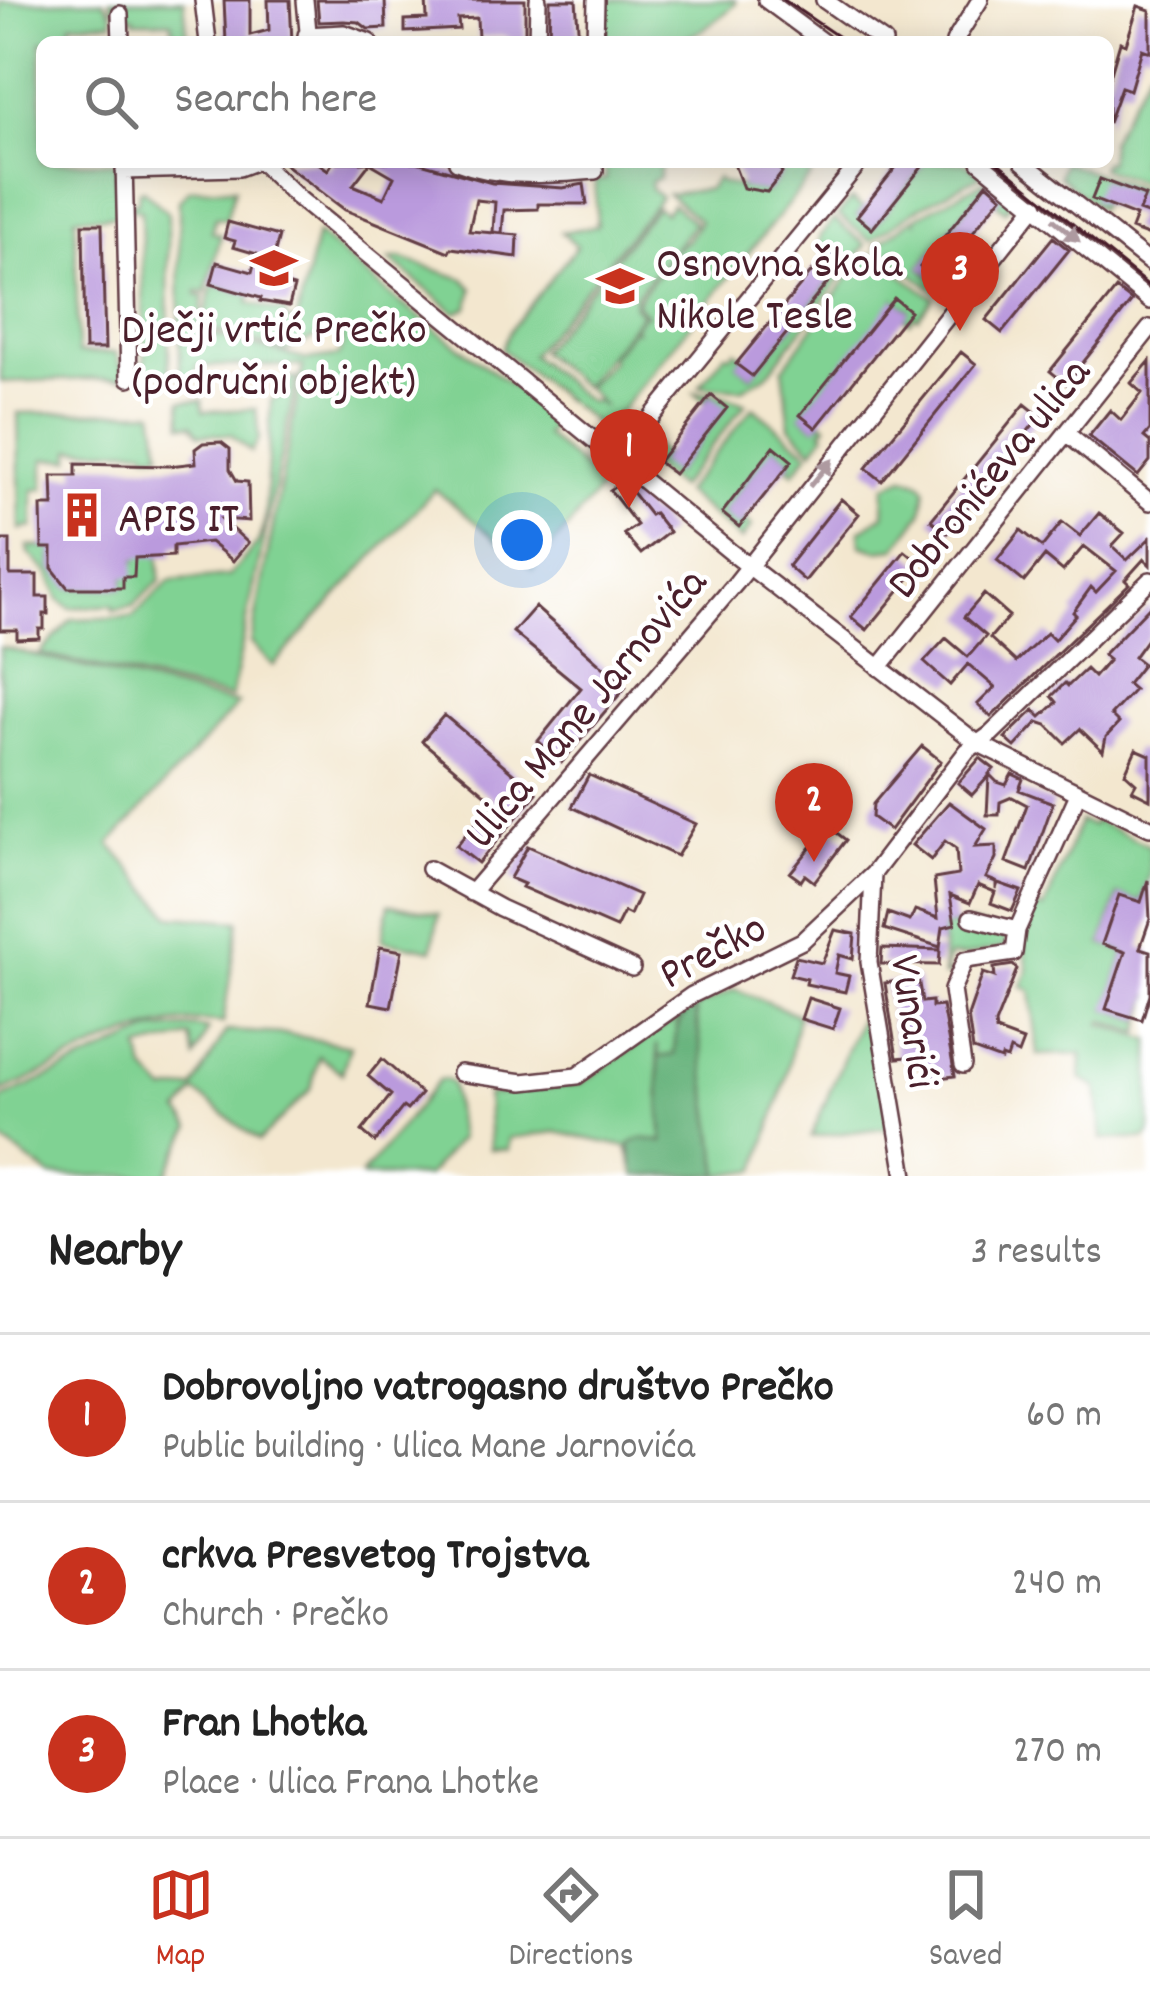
<!DOCTYPE html>
<meta charset="utf-8">
<style>
body{margin:0;font-family:Dekko,sans-serif;background:#f6f6f6;color:#222}
.you{position:absolute;left:522px;top:540px;width:42px;height:42px;margin:-30px;border:9px solid #fff;border-radius:50%;background:#1a73e8;box-shadow:0 0 0 18px #1a73e833}
.badge{display:grid;place-items:center;width:78px;height:78px;border-radius:50%;background:#c8321e;color:#fff;font-size:39px;font-weight:700}
.pin{position:absolute;translate:-50% -99px;filter:drop-shadow(0 3px 6px #0008)}
.pin::after{content:'';position:absolute;top:63px;width:42px;height:36px;background:inherit;clip-path:polygon(0 0,100% 0,50% 100%)}
.list{margin:0;padding:0;list-style:none}
h2{display:flex;justify-content:space-between;align-items:center;height:156px;margin:0;padding:0 48px;font-size:51px}
h2 small{font-size:39px;font-weight:400;color:#767676}
.list li{display:grid;grid-template-columns:78px 1fr auto;gap:36px;align-items:center;box-sizing:border-box;height:168px;padding:0 48px;border-top:3px solid #e0e0e0}
.list b{display:block;font-size:45px;white-space:nowrap}
.list p{margin:0;font-size:39px;white-space:nowrap;color:#767676}
.list em{font-size:39px;font-style:normal;color:#767676}
.icon{flex:none;width:66px;height:66px;fill:none;stroke:currentColor;stroke-width:2;stroke-linecap:round;stroke-linejoin:round}
.map{position:relative;flex:none;width:1150px;height:1176px;overflow:hidden}
.search{position:absolute;background:#fff;box-shadow:0 6px 30px #0003;left:36px;right:36px;top:36px;height:132px;display:flex;align-items:center;gap:30px;box-sizing:border-box;padding:0 42px;border-radius:18px;color:#767676;font-size:45px}
.sheet{height:660px;background:#fff}
nav{display:flex;justify-content:space-around;align-items:center;box-sizing:border-box;height:168px;border-top:3px solid #e0e0e0;background:#fff;font-size:33px;color:#767676}
nav a{display:grid;justify-items:center;gap:6px}
nav .on{color:#c8321e}
.map>svg:first-child{display:block}
.green{fill:#80d293;stroke:#65785f;stroke-width:3}
.forest{fill:#68b47d;stroke:#596a54;stroke-width:3}
.building{fill:#ba9add;fill-rule:evenodd}
.lines{fill:none;stroke-linecap:round;stroke-linejoin:round}
.minor-casing{stroke:#633d44;stroke-width:20}
.minor{stroke:#fff;stroke-width:15}
.tram{stroke:#4a1f2b;stroke-width:3}
.oneway{fill:#ae9aa0}
.labels{text-anchor:middle;stroke-width:9;stroke-linejoin:round;paint-order:stroke}
.poi-label{font-size:45px;fill:#4a1f2b;stroke:#fff;text-anchor:start}
.street-label{font-size:45px;fill:#4a1f2b;stroke:#fff}
</style>
<div class="map">
<svg width="1150" height="1176" viewBox="0 0 1150 1176">
<rect width="100%" height="100%" fill="#fff"/>
<filter id="ink" filterUnits="userSpaceOnUse"><feTurbulence type="fractalNoise" baseFrequency=".00833" numOctaves="2"/><feDisplacementMap in="SourceGraphic" scale="24" xChannelSelector="R" yChannelSelector="G"/><feConvolveMatrix kernelMatrix="1 2 1 2 8 2 1 2 1" color-interpolation-filters="sRGB"/></filter>
<filter id="wash" filterUnits="userSpaceOnUse"><feTurbulence type="fractalNoise" baseFrequency=".004" numOctaves="4" result="noise"/><feDisplacementMap in="SourceGraphic" scale="48" xChannelSelector="R" yChannelSelector="G"/><feGaussianBlur stdDeviation="2.7" result="paint"/><feColorMatrix in="noise" values="0 0 0 0 0 0 0 0 0 0 0 0 0 0 0 0 0 1.4 0 .05"/><feComposite in="paint" operator="in"/></filter>
<g filter="url(#wash)">
<rect width="100%" height="100%" fill="#f3e7cf"/>
<!-- green -->
<path class="green" d="M103 0 112 13V22L71 23V42H42V162H116L117 216 75 217 78 353H116L120 365H124V378L1 382 0 2Z
M110 0H184L188 42H175L171 22 135 21 134 17H125L126 8H113Z
M601 0H735L736 3C687 51 666 42 602 42Z
M1150 67V128L1140 162 1150 171V186L1101 168 1103 162H1108L1110 140Z
M605 162H661L659 178 651 182V189L661 197 531 355 590 403 594 400 604 407 586 387 612 360 610 357 633 329 636 330 634 327 644 314 648 315 637 305 638 298 682 243 687 241 700 221 668 194 708 189 717 178 721 183 767 192 782 173 778 162H805L811 176 604 431 501 349 510 330 577 246 561 232 597 226 595 181 606 179Z
M926 162H964L981 175 917 209 871 241 838 215 851 199 863 208 857 216 873 228Z
M1063 162 1150 192V215L1101 203 1099 209 1059 176Z
M986 180 1012 202 1005 211 996 203 1001 195 986 184 920 267 934 279 941 272 951 280 939 293 890 258 896 248 888 256 875 246 914 218 916 221V217Z
M235 188 226 219 216 217 212 232 221 235 206 293 197 291V295L204 297 199 327 208 333 307 360 338 356 343 345 342 338 330 331 286 351 213 330 203 323 213 285 251 295 249 303 286 313 285 320 296 322 317 234 394 298 558 420 545 435 603 485 533 570 435 489 273 666 251 643 303 366H197L196 378H180L179 200 190 189Z
M143 190 168 213 169 372 134 373V364L145 363 141 210 131 209V203L138 202 139 191Z
M672 204 695 223 635 296 634 306 642 313 583 387 540 352 656 207 665 213Z
M834 219 866 245 767 375 742 389 700 386 725 354 731 355 735 350 743 356 737 364 752 376 846 261 831 248 825 255 818 248 821 235Z
M872 253 934 298 918 318 914 316 909 322 904 318 909 310 895 299 801 415 815 427 822 421 827 425 822 431 825 434 813 450 790 426 783 369 849 276Z
M399 258 464 279 473 289 468 308 456 313 390 260Z
M297 378 231 698 40 654 72 619 132 617 170 581 229 576 258 543 265 520 271 400 284 394 287 379Z
M695 393H714L746 403 678 488 642 458 652 445 664 455 659 462 674 474 726 408 710 396 706 402Z
M202 400 203 411 256 409 259 439 251 452 231 435 199 434 192 424H182L181 401Z
M753 407 809 453 794 473 788 467 792 461 775 447 722 513 739 526 745 520 752 526 741 540 684 492Z
M154 411 161 453H147L146 449H72L71 459H44V489L33 490V527L20 529 18 413Z
M904 477 920 481 926 488 922 513 896 548 877 550 861 545 860 531 884 514 885 486Z
M159 544 160 581 133 606 114 610 113 605 70 608 59 599 49 574 29 553 28 546 52 548V568L69 588H122C124 564 139 557 159 544Z
M0 647 238 704 110 844 171 916 239 921 223 1023C142 1012 73 1064 0 1092Z
M1080 821 1092 826 1095 821 1150 846V874L1141 902 1118 895 1102 944 1125 952 1107 1009 1141 1020 1150 994 1140 1033 1104 1021 1102 1024 1150 1040V1134L1146 1139H1102L1097 1088 1081 1079 1082 1054 1038 1055 1031 990 1022 986 1028 971 1022 931 1036 907 1044 909Z
M389 904 439 914 432 950 382 940Z
M968 923 1005 932 1006 947 963 957 949 956 945 972 952 974 944 976 942 927Z
M735 989 798 1015 786 1079 757 1170 720 1175 695 1008Z
M868 999 892 1127 811 1137Z
M684 1013 677 1024 674 1055 658 1057 663 1143 631 1144 633 1167 627 1147 556 1132 509 1138 508 1150 490 1149 487 1095 580 1084Z
M196 1027 208 1030 195 1058 190 1037 140 1049 145 1070 166 1092 194 1088 226 1031 287 1034 350 1046 342 1073 319 1056 311 1089 259 1141 195 1092 180 1112 191 1128 166 1176H51L0 1139V1099L153 1030Z
M445 1079 452 1084 459 1139 427 1176H361L439 1080Z"/>
<!-- forest -->
<path class="forest" d="M695 1008 720 1175 635 1176 630 1144 642 1138 663 1142 657 1044 659 1057 674 1055C676 1034 674 1018 695 1008Z"/>
<g id="blocks">
<!-- building -->
<path class="building" d="M224 0H250V35L269 30 268 0H290L292 42H226Z
M317 0H385L386 28 368 29 359 22 344 21 319 22Z
M426 0H525V42H514L505 36 478 37 477 18 458 19 459 29 405 32V20L427 19Z
M550 0H576L579 42H549Z
M1138 6 1150 10V52L1142 49 1130 90 1121 87 1108 123V83L1120 42 1126 44Z
M282 162H317L328 170 333 162H417L492 183 563 188 584 184 587 204H538V209L504 210 502 233 493 232 495 202 476 200 469 231 518 235 517 257 451 248 449 252 345 210ZM370 163 394 177 384 198 353 185Z
M733 162H778L782 173 767 192 743 188Z
M900 162H926L872 229 857 216Z
M1100 179 1145 196 1139 211 1150 215V236L1131 229 1136 216 1092 199Z
M987 183 1002 196 935 279 920 267Z
M228 222 279 236 268 280 294 287 289 306 260 301 261 298 211 284 217 262 252 272 257 254 233 247 235 241 224 238Z
M83 224H102L105 349H85Z
M1053 237 1069 250 1002 333 986 320Z
M831 248 846 260 752 376 736 364Z
M1116 289 1132 301 1066 384 1050 371Z
M894 298 910 311 816 428 800 415Z
M961 352 976 364 882 481 866 468Z
M1150 361V430L1144 437 1150 442V461L1138 476 1089 436 1110 410 1121 420 1142 393 1131 383Z
M711 395 727 408 674 474 658 462Z
M1025 404 1040 416 947 533 931 520Z
M221 442 230 449V469L237 481 248 482 249 521 222 519 248 543 233 561 210 542 173 546V556L135 558 134 577H123V588H68L52 568V548H42L41 506H53L52 476H76V464L169 466 196 463 195 449 203 443Z
M774 446 792 461 739 527 722 513Z
M623 481 650 515 654 513 669 532 641 554 624 534 637 525 610 490Z
M841 499 859 514 805 581 788 566Z
M1099 513 1124 533 1112 546 1127 560 1150 538V565L1144 559 1125 580 1129 584 991 717 978 704 995 687 968 664 950 685 924 662 946 638 968 657 986 636 964 617 984 594 1009 616 990 638 1016 662 1047 633 1054 640 1076 615 1073 612 1091 587 1096 592 1116 571 1084 546 1063 571 1045 556 1024 582 997 560 1021 530 1042 547 1062 522 1080 536Z
M0 540H10V575H37V597H48V614H44V629H39V638L17 639V630H0Z
M905 551 921 564 867 630 851 617Z
M1150 606V635L1134 657 1143 664 1127 684 1134 690 1111 715 1119 723 1106 737 1103 751 1080 729 1065 743 1047 725 1038 722 1015 747 1005 738 1034 710 1041 717 1057 702 1052 696 1065 683 1068 686 1086 669 1094 677 1109 660 1103 655Z
M535 607 626 687 562 762 538 741 581 688 513 632Z
M444 715 537 793 478 863 456 846 494 801 422 741Z
M922 746 941 761 890 830 872 817 873 804Z
M1136 749 1150 755V799L1132 790 1136 783 1125 773Z
M980 758 994 769 989 774 997 782 1006 785 1012 774 1023 779 1019 790 1053 803 1029 871 1006 862 1027 805 1012 797 1000 802 999 815H987L989 776 972 795 958 783Z
M589 775 696 824 677 856 572 807Z
M949 802 986 829 975 847 996 846V858L986 878 996 882V889L998 883 1021 891 1012 911 991 903 995 892 978 885 970 903 950 895 955 924 943 927 940 947 884 929 888 913 910 921 915 910 938 918 934 879 958 875 956 849 945 841 931 860 912 845Z
M833 830 846 840 814 882 805 875 801 881 790 873 820 836 825 840Z
M528 846 639 895 630 915 624 912 616 928 522 887 524 884 510 878Z
M1148 880 1150 919 1140 948 1150 951V994L1142 1020 1106 1009 1125 952 1102 944 1119 895 1141 902Z
M835 930 855 934 853 959 839 955 835 973 849 976 845 992 806 984 807 979 790 975 796 957 822 963Z
M380 947 402 951 391 1007 370 1003Z
M882 948 940 950 939 965 881 964Z
M1013 965 1017 969 995 1024 996 1031 1023 1041 1018 1054 1010 1050 1007 1059 1002 1057 1001 1060 973 1050 968 1016 983 973 995 977 994 968Z
M918 978 922 1002 932 1001V1007L942 1006 955 1076 929 1079 928 1066H918L917 1056 897 1058 885 983Z
M808 998 840 1008 833 1029 801 1019Z
M382 1059 421 1094 407 1110 403 1107 375 1142 362 1131 391 1095 368 1076Z"/>
</g>
</g>
<g filter="url(#ink)">
<use href="#blocks" fill-opacity="0" stroke="#633d44" stroke-width="3"/>
<g class="lines">
<!-- minor casing -->
<g class="minor-casing">
<path id="minor" d="M203 0 208 42
M305 0 309 42
M766 0 823 42
M824 0 884 42
M120 14 121 42
M306 35 344 33 369 42
M537 42 538 0
M595 42 596 0
M954 42 980 0
M124 162 129 378
M261 162 297 197 732 553 977 743 1150 828
M457 162C500 179 550 175 595 171V162
M980 162 1150 301
M1023 162 1150 263
M124 171 239 168 255 162
M1066 433 1150 502
M618 458 860 162
M879 668 1150 328
M429 869 500 908 632 968
M873 874 869 962 905 1176
M471 893 736 583 1036 205
M971 918 1017 930 1078 794
M963 1065 952 990 965 960 1014 953 1017 930
M460 1073 523 1082 577 1076 692 995 802 941 873 874 967 751 991 734 1150 580"/>
</g>
<!-- minor -->
<use href="#minor" class="minor"/>
<!-- tram -->
<path class="tram" d="M784 0 846 42
M997 162 1150 287"/>
</g>
<!-- one-way arrows -->
<defs><path id="oneway-solid" d="M-6-.8H1V-3.2L6.5 0L1 3.2V.8H-6Z" transform="scale(3)"/></defs>
<g class="oneway">
<use href="#oneway-solid" transform="translate(1066 230) rotate(40)"/>
<use href="#oneway-solid" transform="translate(821 473) rotate(-50)"/>
</g>
</g>
<!-- icons -->
<defs>
<g id="school-bare" transform="scale(3.6)"><path d="M0-5L7-2L0 1L-7-2ZM-4 1L0 2.5L4 1V4Q0 6-4 4Z" fill="#c8321e" stroke="#fff" stroke-width="2.5" paint-order="stroke"/></g>
<g id="building-bare" transform="scale(3.6)"><path d="M-4-6H4V6H1V3H-1V6H-4ZM-2.5-4.3h1.7v1.8h-1.7ZM.8-4.3h1.7v1.8H.8ZM-2.5-1h1.7V.8h-1.7ZM.8-1h1.7V.8H.8Z" fill="#c8321e" stroke="#fff" stroke-width="2.5" paint-order="stroke"/></g>
</defs>
<g fill-rule="evenodd">
<use href="#school-bare" x="274" y="268"/>
<use href="#school-bare" x="620" y="286"/>
<use href="#building-bare" x="82" y="515"/>
</g>
<g class="labels">
<!-- poi labels -->
<g class="poi-label">
<text x="656" y="276">Osnovna škola<tspan x="656" dy="52">Nikole Tesle</tspan></text>
<text x="274" y="342" text-anchor="middle">Dječji vrtić Prečko<tspan x="274" dy="52">(područni objekt)</tspan></text>
<text x="118" y="531">APIS IT</text>
</g>
<!-- street labels -->
<g class="street-label">
<text transform="translate(986 476) rotate(-51)" y="16">Dobronićeva ulica</text>
<text transform="translate(583 706) rotate(-50)" y="16">Ulica Mane Jarnovića</text>
<text transform="translate(711 948) rotate(-28)" y="16">Prečko</text>
<text transform="translate(917 1021) rotate(82)" y="16">Vunarići</text>
</g>
</g>
</svg>
<div class="you"></div>
<div class="pin badge" style="left:629px;top:508px">1</div>
<div class="pin badge" style="left:814px;top:862px">2</div>
<div class="pin badge" style="left:960px;top:331px">3</div>
<div class="search"><svg class="icon" aria-label="search" viewBox="0 0 24 24"><circle cx="10" cy="10" r="6"/><path d="M15 15l6 6"/></svg>Search here</div>
</div>
<section class="sheet">
<h2>Nearby<small>3 results</small></h2>
<ul class="list">
<li><span class="badge">1</span><div><b>Dobrovoljno vatrogasno društvo Prečko</b><p>Public building · Ulica Mane Jarnovića</p></div><em>60 m</em></li>
<li><span class="badge">2</span><div><b>crkva Presvetog Trojstva</b><p>Church · Prečko</p></div><em>240 m</em></li>
<li><span class="badge">3</span><div><b>Fran Lhotka</b><p>Place · Ulica Frana Lhotke</p></div><em>270 m</em></li>
</ul>
</section>
<nav>
<a class="on"><svg class="icon" aria-label="map" viewBox="0 0 24 24"><path d="M3 6l6-2 6 2 6-2v14l-6 2-6-2-6 2zM9 4v14M15 6v14"/></svg>Map</a>
<a><svg class="icon" aria-label="directions" viewBox="0 0 24 24"><path d="M12 3l9 9-9 9-9-9zM9 14v-3h6M13 9l2 2-2 2"/></svg>Directions</a>
<a><svg class="icon" aria-label="saved" viewBox="0 0 24 24"><path d="M7 4h10v16l-5-4-5 4z"/></svg>Saved</a>
</nav>
